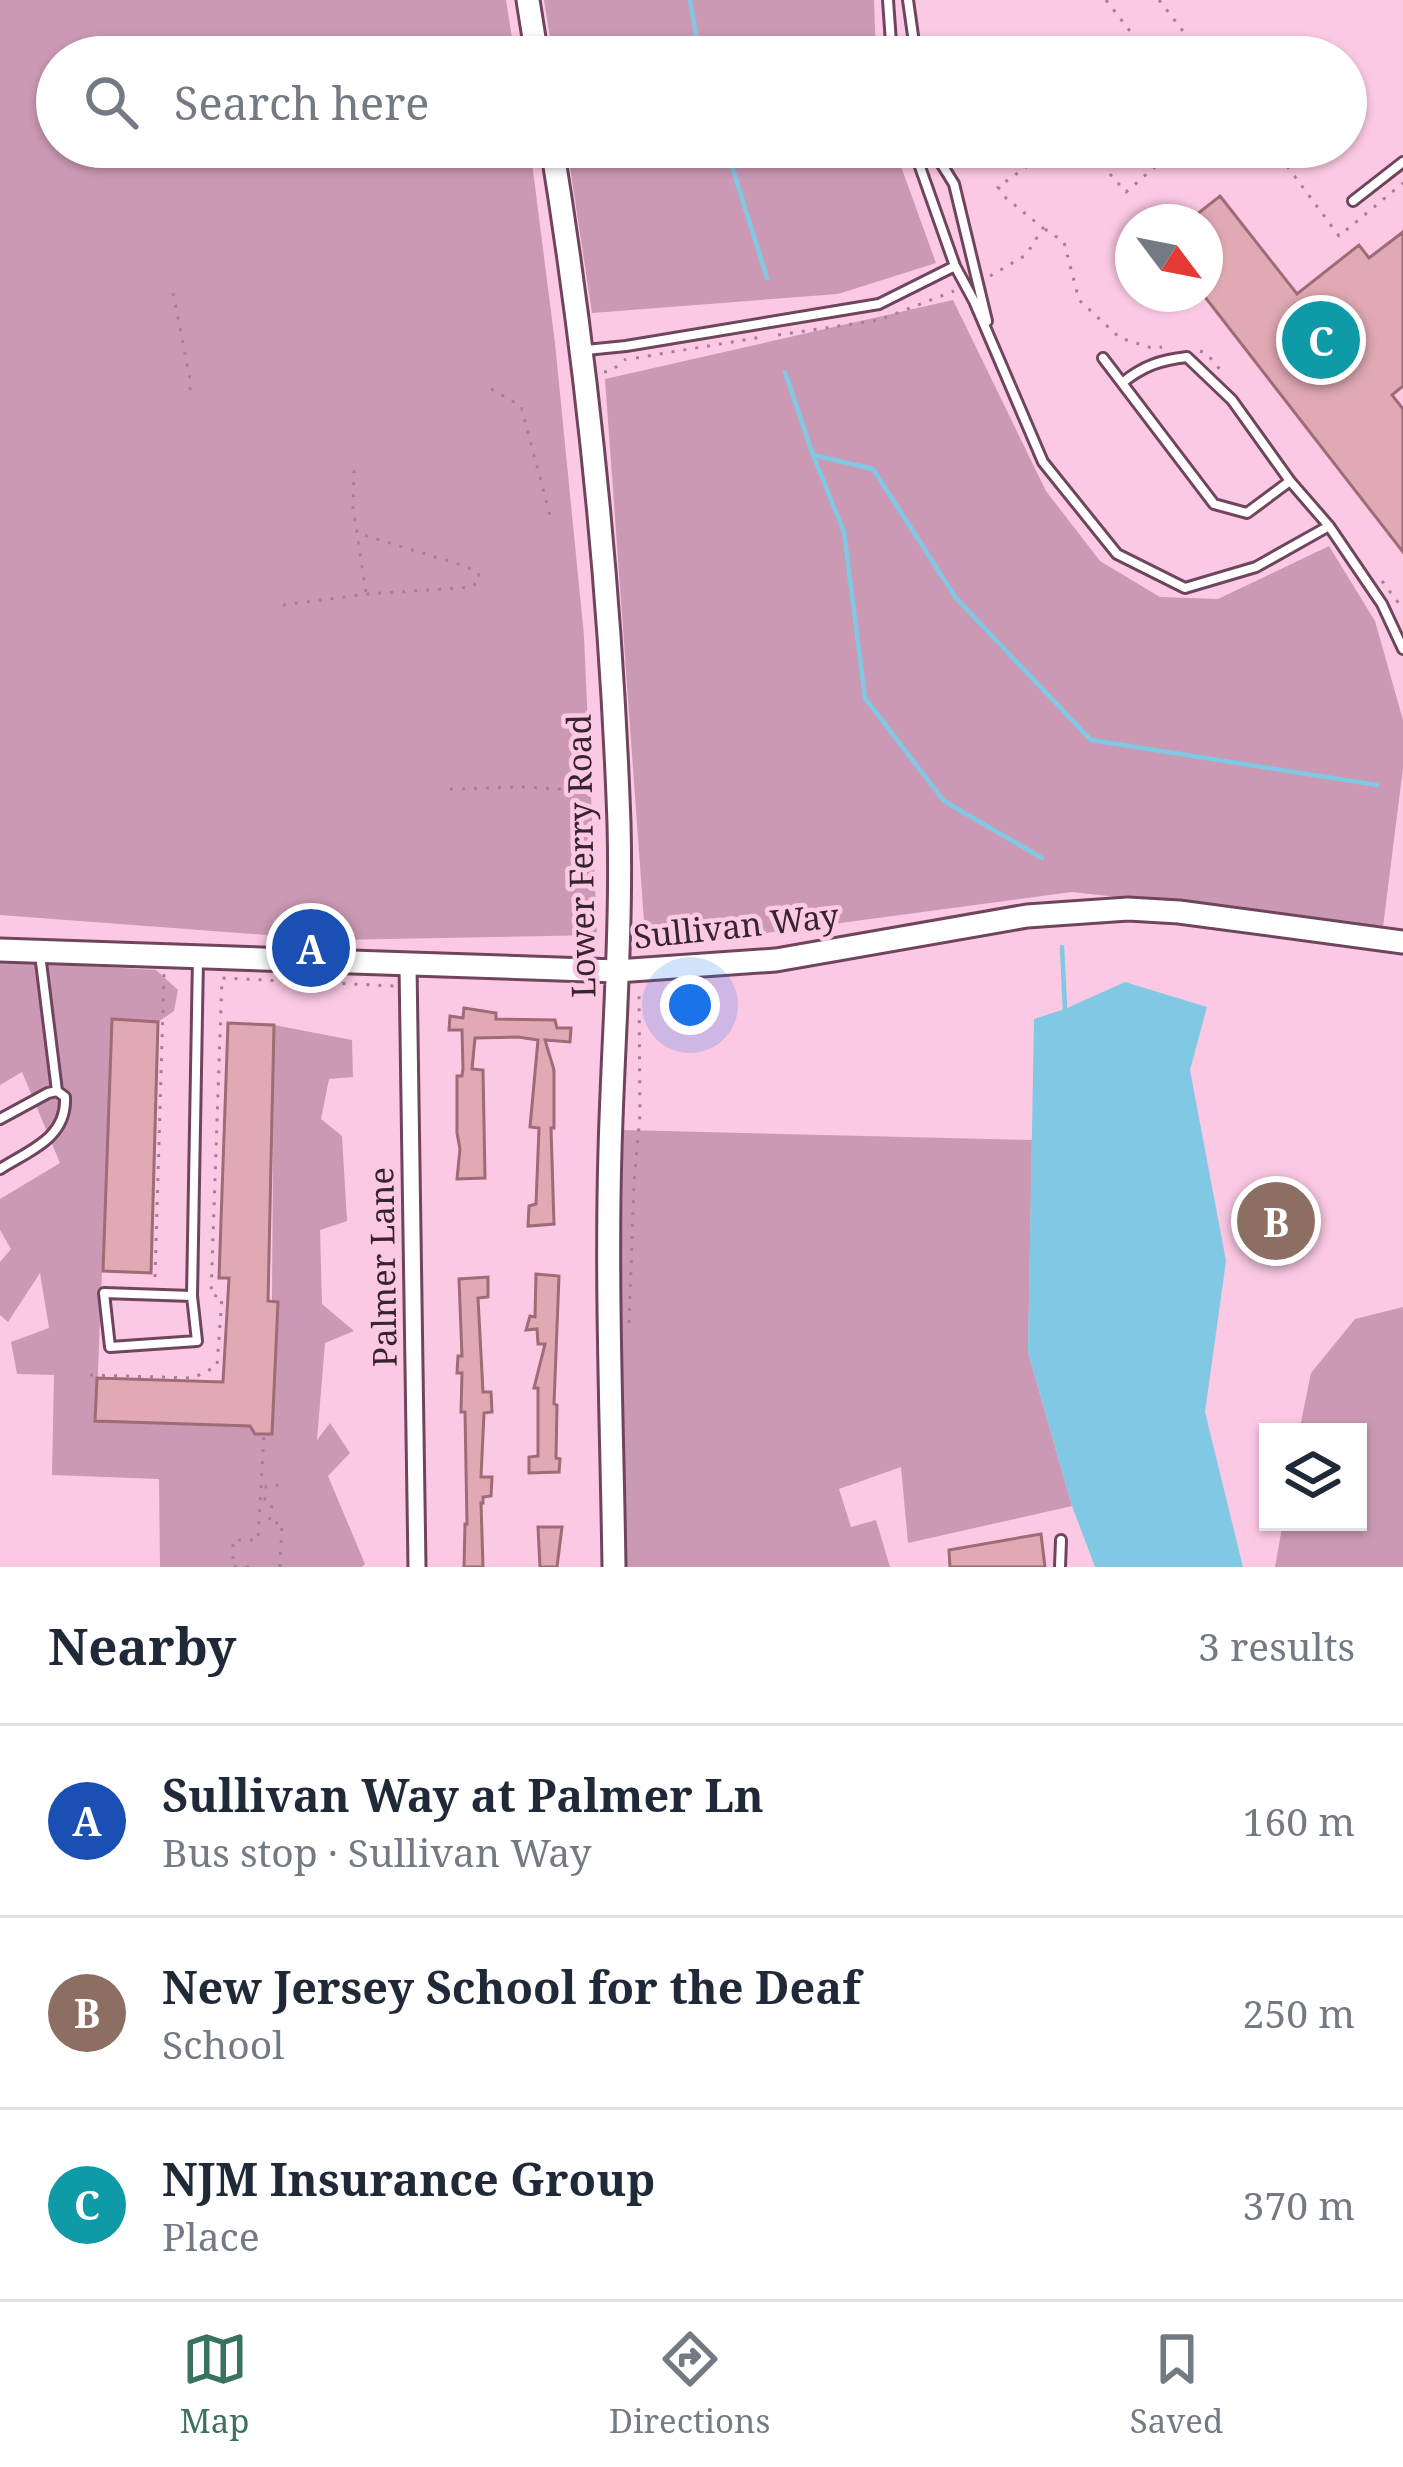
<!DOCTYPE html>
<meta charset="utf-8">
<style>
body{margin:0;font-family:"Noto Serif",serif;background:#f6f6f7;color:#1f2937}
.controls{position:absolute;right:36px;bottom:36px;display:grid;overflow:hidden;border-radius:0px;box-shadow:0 3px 9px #0004}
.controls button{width:108px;height:108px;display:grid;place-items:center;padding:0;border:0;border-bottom:3px solid #e0e1e3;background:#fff;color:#1f2937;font:60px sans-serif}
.compass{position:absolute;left:1115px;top:204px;width:108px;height:108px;border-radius:50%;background:#fff;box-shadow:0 3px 9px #0004;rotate:122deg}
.you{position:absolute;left:690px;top:1005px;width:42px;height:42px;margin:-30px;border:9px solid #fff;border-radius:50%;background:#1a73e8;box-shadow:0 0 0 18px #1a73e833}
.badge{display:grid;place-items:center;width:78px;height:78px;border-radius:50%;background:#39735b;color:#fff;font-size:39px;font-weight:700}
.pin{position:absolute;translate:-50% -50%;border:6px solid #fff;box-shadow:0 3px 12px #0006}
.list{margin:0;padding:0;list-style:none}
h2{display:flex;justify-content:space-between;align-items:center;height:156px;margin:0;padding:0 48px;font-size:51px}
h2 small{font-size:39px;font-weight:400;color:#747a83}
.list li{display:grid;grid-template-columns:78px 1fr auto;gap:36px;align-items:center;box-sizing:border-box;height:192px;padding:0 48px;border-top:3px solid #e0e1e3}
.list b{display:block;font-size:45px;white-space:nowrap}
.list p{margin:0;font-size:39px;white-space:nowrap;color:#747a83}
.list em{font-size:39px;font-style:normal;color:#747a83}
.icon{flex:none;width:66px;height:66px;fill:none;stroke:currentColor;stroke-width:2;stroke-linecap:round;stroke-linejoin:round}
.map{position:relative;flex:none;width:1403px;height:1567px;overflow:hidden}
.search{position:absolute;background:#fff;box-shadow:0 3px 9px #0004;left:36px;right:36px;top:36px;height:132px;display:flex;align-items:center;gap:30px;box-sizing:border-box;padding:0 42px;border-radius:66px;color:#747a83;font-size:45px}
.sheet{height:732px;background:#fff}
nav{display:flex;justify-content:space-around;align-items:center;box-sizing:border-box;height:168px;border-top:3px solid #e0e1e3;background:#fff;font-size:33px;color:#747a83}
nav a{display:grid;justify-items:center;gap:6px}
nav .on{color:#39735b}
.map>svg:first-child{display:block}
.green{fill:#cb99b4}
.water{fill:#81c8e4}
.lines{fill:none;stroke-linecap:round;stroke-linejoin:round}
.stream{stroke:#81c8e4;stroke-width:4.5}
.building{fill:#e1a9b4;stroke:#9e6b76;stroke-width:3}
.lane-casing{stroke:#6f455d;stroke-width:14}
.street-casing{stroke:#6f455d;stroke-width:21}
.secondary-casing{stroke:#6f455d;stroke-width:27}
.path{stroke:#a58094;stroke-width:3;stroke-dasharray:3 9;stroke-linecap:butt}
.lane{stroke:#fff;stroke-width:8}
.street{stroke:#fff;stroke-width:15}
.secondary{stroke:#fff;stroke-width:21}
.labels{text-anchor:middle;stroke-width:9;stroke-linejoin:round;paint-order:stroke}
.street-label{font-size:33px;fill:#37242e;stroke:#fcc9e4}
</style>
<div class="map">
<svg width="1403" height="1567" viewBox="0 0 1403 1567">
<rect width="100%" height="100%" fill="#fcc9e4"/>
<!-- green -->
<path class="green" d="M0 0H506L515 57H57V147H530L555 343 584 636 597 935 334 940 0 915Z
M544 0H874L876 57H553Z
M567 147H894L936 263 838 294 592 313Z
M953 300 1046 491 1100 561 1160 597 1218 599 1329 546 1375 621 1403 720V768L1383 927 1072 892 646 949 605 379Z
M0 961 156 970 178 990 174 1011 158 1022 112 1020 96 1421 249 1426 255 1434H271L274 1025 352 1040 353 1077 329 1079 321 1119 342 1136 347 1221 320 1230 322 1304 354 1331 325 1343 317 1440 330 1423 350 1453 328 1476 365 1564 362 1567H160L159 1479 52 1475 54 1375 17 1374 11 1342 49 1328 40 1273 8 1322 0 1315V1262L11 1249 0 1230V1199L60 1163 22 1072 0 1085Z
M623 1130 1032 1140 1028 1352 1072 1506 908 1543 901 1467 839 1489 851 1527 876 1520 890 1567H619Z
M1403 1307V1567H1275L1283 1522H1358V1432H1299L1311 1373 1355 1319Z"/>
<!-- water -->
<path class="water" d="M1125 982 1207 1007 1190 1070 1226 1261 1205 1412 1243 1567H1095L1072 1506 1028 1352 1034 1019 1065 1009Z"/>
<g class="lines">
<!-- stream -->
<path class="stream" d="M690 0 700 57
M726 147 767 278
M785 372 813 455 844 532 865 698 944 801 1042 858
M813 455 873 469 956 598 1091 740 1377 785
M1062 947 1065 1009"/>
</g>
<!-- building -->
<path class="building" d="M1220 196 1297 294 1359 245 1369 258 1403 232V386L1392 395 1403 409V552L1205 297V222H1187Z
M464 1008 496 1013V1019L555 1020 557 1028H571L570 1042 545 1040 554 1070V1128H551L554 1224 528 1226 529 1206 536 1204 539 1128 530 1127 538 1040 518 1037 475 1038 472 1069 483 1070 485 1178 457 1179 460 1149 457 1133V1076H462L463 1068 462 1030H449L450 1016 463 1018Z
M112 1019 158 1022 151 1273 103 1271Z
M228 1023 274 1025 268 1301 278 1302 272 1434H255L250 1426 95 1421 97 1378 223 1382 229 1278H219Z
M536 1274 559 1276 554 1404 557 1405 556 1458 560 1459 559 1472 529 1473V1457L538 1456V1388H534L545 1344H538L537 1329 526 1330 530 1316 535 1317Z
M488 1277V1297L478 1298 483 1392H491L492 1412 484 1413 481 1477H492L491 1496 483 1497V1503H481L483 1567H464L465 1524H467L465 1412H461L462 1373H457L458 1356H462L459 1279Z
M538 1527H562L557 1567H540Z
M1041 1534 1045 1567H950L949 1550Z"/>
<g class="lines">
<!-- lane casing -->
<g class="lane-casing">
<path id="lane" d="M888 0 892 57
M908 0 916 57
M931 147 954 184 987 321
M1353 201 1403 162
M955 266 974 301 1043 462 1117 554 1185 588 1256 567 1329 526
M586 350 626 346 879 304 955 266 913 147
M1103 358 1214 504 1247 513 1290 481
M1122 383C1143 366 1160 360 1187 357L1232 400 1290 481 1329 526 1382 604 1403 649
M0 1119 48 1093 57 1091 40 954
M0 1169C30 1150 67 1138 65 1097L57 1091
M192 1296 104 1293 110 1347 197 1341 192 1296 198 958
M1060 1567 1061 1540"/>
</g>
<!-- street casing -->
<g class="street-casing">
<path id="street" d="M408 966 417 1567"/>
</g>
<!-- secondary casing -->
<g class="secondary-casing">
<path id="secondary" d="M528 0 537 57
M552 147C588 370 611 597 619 823 622 932 613 1041 610 1150 606 1289 612 1428 614 1567
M0 950 617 971 776 960 1027 916 1128 909 1179 912 1403 942"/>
</g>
<!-- path -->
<path class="path" d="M1106 0 1150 57
M1159 0 1203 57
M1086 147 1126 192 1178 147
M1273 147 1339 236 1403 183
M1045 229 1064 242 1079 300 1120 338 1152 348 1162 347
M990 276 1026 255 1043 228 1006 198 998 187 1054 147
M173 293 191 384 188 399
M778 335 879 320 954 291
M1200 351 1207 354 1223 373
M636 358 762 337
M604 372 611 371 626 359
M491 389 521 406 552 523
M354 470 353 507 366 593
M1382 581 1403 609
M283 605 367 594 472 587 480 579 478 573 465 566 357 533
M450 789 523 787 577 790
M155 1277 164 974
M629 1323 634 1183 640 1115 639 995
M90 1375 193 1378 217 1366 222 1297 211 1295 222 978 394 986
M249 1567H233V1540H258L264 1434
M280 1567 282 1523H269L272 1504 265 1500 266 1486 281 1485"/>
<!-- lane -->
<use href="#lane" class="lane"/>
<!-- street -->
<use href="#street" class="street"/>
<!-- secondary -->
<use href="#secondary" class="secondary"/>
</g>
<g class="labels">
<!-- street labels -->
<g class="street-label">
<text transform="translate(581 856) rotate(-91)" y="12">Lower Ferry Road</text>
<text transform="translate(736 926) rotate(-6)" y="12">Sullivan Way</text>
<text transform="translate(383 1267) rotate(-91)" y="12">Palmer Lane</text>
</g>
</g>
</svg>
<div class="controls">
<button><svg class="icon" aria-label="layers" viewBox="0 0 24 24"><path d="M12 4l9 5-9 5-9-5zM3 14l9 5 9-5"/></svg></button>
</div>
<svg class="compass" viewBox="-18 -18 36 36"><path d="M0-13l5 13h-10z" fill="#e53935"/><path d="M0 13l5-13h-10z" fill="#747a83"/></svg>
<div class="you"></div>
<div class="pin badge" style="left:311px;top:948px;background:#1a4fb4">A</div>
<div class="pin badge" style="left:1276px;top:1221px;background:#8d6e63">B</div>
<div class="pin badge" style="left:1321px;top:340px;background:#0f9aa8">C</div>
<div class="search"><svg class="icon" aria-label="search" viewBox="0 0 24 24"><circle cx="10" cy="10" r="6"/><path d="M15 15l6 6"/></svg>Search here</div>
</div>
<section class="sheet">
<h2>Nearby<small>3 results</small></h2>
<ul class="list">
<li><span class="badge" style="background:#1a4fb4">A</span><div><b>Sullivan Way at Palmer Ln</b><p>Bus stop · Sullivan Way</p></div><em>160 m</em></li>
<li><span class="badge" style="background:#8d6e63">B</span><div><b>New Jersey School for the Deaf</b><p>School</p></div><em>250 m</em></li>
<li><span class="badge" style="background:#0f9aa8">C</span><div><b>NJM Insurance Group</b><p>Place</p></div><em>370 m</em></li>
</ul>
</section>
<nav>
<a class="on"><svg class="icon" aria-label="map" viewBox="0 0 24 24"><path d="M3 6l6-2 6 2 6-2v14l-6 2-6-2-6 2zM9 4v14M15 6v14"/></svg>Map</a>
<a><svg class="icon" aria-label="directions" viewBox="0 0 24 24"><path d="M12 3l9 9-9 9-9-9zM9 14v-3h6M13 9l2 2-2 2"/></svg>Directions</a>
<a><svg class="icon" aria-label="saved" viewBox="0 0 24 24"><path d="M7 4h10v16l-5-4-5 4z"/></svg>Saved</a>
</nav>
